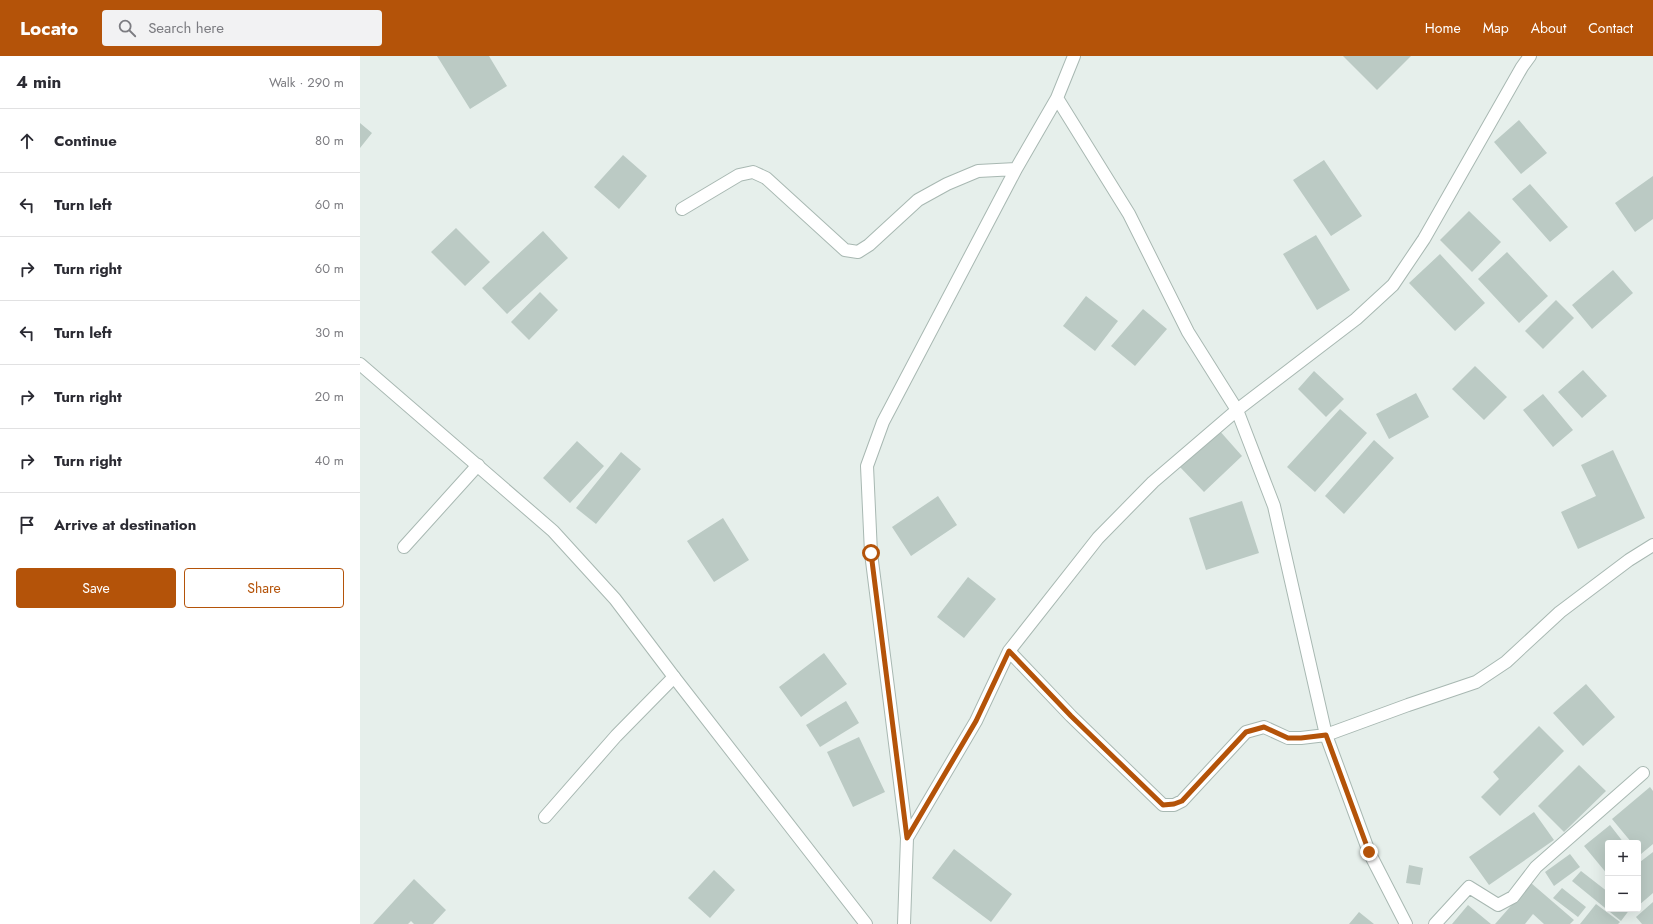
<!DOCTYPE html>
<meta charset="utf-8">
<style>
body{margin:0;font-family:Jost,sans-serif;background:#f2f2f3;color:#2b2b33}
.controls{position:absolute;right:12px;bottom:12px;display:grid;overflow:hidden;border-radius:4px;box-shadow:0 4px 16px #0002}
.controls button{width:36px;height:36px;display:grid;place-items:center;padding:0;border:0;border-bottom:1px solid #e1e1e2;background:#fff;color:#2b2b33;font:20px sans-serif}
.stop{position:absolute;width:12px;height:12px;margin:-9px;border:3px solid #b45309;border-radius:50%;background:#fff}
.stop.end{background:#b45309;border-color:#fff;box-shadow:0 1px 4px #0008}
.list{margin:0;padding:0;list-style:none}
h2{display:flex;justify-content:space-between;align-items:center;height:52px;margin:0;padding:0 16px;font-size:17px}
h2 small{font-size:13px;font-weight:400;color:#7c7c81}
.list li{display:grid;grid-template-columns:26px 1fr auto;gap:12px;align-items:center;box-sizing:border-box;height:64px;padding:0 16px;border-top:1px solid #e1e1e2}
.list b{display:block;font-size:15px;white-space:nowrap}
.list em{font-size:13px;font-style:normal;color:#7c7c81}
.actions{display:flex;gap:8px;padding:12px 16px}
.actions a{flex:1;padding:9px 0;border:1px solid #b45309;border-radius:4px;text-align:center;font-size:14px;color:#b45309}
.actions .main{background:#b45309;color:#fff}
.icon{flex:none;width:22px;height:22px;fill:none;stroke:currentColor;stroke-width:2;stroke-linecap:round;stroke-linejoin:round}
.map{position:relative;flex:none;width:1293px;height:868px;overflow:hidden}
header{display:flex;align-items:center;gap:24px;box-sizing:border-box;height:56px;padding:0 20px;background:#b45309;color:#fff}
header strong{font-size:19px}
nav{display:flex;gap:22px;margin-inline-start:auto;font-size:14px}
.search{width:280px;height:36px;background:#f2f2f3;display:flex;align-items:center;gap:10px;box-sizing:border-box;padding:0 14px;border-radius:4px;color:#7c7c81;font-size:15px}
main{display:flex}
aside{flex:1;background:#fff}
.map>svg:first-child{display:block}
.building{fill:#bbcac4}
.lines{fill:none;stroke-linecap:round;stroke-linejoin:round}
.minor-casing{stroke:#a8b8b2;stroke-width:14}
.tertiary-casing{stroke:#a8b8b2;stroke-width:14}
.minor{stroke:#fff;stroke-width:12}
.tertiary{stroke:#fff;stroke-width:12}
.route{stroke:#b45309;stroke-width:5}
</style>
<header>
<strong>Locato</strong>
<div class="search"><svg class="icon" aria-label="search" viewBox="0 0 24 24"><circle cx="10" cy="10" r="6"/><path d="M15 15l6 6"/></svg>Search here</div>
<nav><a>Home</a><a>Map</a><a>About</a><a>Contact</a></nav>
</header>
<main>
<aside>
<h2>4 min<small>Walk · 290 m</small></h2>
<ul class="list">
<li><svg class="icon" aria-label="ahead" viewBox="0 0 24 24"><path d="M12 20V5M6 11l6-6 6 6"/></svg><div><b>Continue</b></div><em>80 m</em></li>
<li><svg class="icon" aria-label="left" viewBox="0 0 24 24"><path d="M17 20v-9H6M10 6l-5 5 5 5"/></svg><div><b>Turn left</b></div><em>60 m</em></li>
<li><svg class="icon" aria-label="right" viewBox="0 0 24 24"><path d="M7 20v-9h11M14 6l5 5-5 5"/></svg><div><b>Turn right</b></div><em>60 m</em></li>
<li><svg class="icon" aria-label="left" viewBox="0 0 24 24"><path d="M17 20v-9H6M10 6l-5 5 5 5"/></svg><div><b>Turn left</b></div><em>30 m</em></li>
<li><svg class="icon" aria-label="right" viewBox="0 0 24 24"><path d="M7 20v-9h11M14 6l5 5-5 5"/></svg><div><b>Turn right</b></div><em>20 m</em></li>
<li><svg class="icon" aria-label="right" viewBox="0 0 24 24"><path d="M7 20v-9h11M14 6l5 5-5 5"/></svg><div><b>Turn right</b></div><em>40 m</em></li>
<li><svg class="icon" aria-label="arrive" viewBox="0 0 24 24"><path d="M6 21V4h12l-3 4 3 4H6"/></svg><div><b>Arrive at destination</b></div></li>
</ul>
<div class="actions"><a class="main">Save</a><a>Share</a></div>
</aside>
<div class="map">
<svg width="1293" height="868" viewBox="0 0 1293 868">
<rect width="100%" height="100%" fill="#e6efeb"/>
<!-- building -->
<path class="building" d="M77 0H129L147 30 110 53Z
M983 0H1051L1017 34Z
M1159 64 1187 97 1161 118 1134 86Z
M0 67 12 77 0 92Z
M263 99 287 120 259 153 234 131Z
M964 104 1002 160 971 180 933 124Z
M1293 120V163L1275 176 1255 147Z
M1170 128 1208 171 1190 186 1152 143Z
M1109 155 1141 186 1112 216 1080 184Z
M96 172 130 206 105 230 71 196Z
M183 175 208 202 147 258 122 232Z
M956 179 990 234 957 254 923 198Z
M1147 196 1188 240 1159 267 1118 223Z
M1080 198 1125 247 1095 275 1049 227Z
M1253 214 1273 237 1232 273 1212 249Z
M180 236 198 254 169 284 151 266Z
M726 240 758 265 735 295 703 270Z
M1196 244 1214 262 1183 293 1165 275Z
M783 253 807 273 775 310 751 290Z
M1115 310 1147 341 1124 364 1092 333Z
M1223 314 1247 340 1222 362 1198 336Z
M954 315 984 343 966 361 938 333Z
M1056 337 1069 361 1029 383 1016 358Z
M1183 338 1213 374 1193 391 1163 354Z
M980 353 1007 377 955 436 927 411Z
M858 373 882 400 844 436 819 410Z
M1014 384 1034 402 984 458 965 440Z
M217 385 244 410 210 447 183 422Z
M1253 394 1285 462 1218 493 1201 456 1236 440 1221 409Z
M261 396 281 413 236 468 216 452Z
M578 440 597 469 551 500 532 471Z
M882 445 899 497 846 514 829 462Z
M363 462 389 504 354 526 327 485Z
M608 521 636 543 604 582 577 561Z
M464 597 487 628 441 661 419 631Z
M1226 628 1255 661 1223 690 1193 657Z
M486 645 499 667 460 691 446 669Z
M1179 670 1204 695 1140 760 1121 741 1139 723 1133 716Z
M499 681 525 736 493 751 467 696Z
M1219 709 1246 735 1204 776 1178 750Z
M1290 731 1293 735V788L1281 798 1278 794V787H1272L1252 763Z
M1174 756 1194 784 1129 829 1109 801Z
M1250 769 1264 787H1248V819L1224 790Z
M594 793 652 838 631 866 572 822Z
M1293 796V837L1278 850V804L1280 806Z
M1210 798 1220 811 1194 830 1185 816Z
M1049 809 1063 812 1060 829 1046 827Z
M354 814 375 834 350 862 328 842Z
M1221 815 1248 836V853H1270L1261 865 1212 825Z
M54 823 86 854 73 868H54L51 865 48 868H13Z
M1171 827 1214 864 1210 868H1184L1173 858 1165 868H1135Z
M1202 832 1226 851 1218 861 1193 842Z
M1293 846V868H1282L1276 861Z
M1236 848 1260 866 1258 868H1220Z
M1108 849 1131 868H1092Z
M999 856 1014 868H989Z"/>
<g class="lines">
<!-- minor casing -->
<g class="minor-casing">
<path id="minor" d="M697 42 769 158 828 276 877 354 914 450 966 679 1009 796 1046 868
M322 153 379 119 393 116 406 122 485 194 498 196 509 189 558 144 587 128 618 115 656 113
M44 491 118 409
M649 595 711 660 803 749H814L822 745 886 676 904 671 928 682H941L966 679 1048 649 1116 626 1146 606 1200 556 1269 504 1293 489
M185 761 256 680 314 621
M547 782 511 497 507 410 523 366 656 113 697 42 714 0
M544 868 547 782 616 665 649 595 738 482 793 426 877 354 996 263 1033 229 1064 183 1162 11 1170 0
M1075 868 1109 831 1138 849 1153 841 1176 811 1283 717"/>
</g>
<!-- tertiary casing -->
<g class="tertiary-casing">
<path id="tertiary" d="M0 308 193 475 255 543 314 621 506 868"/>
</g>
<!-- minor -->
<use href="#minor" class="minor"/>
<!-- tertiary -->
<use href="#tertiary" class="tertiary"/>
</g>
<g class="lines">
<!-- route -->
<path class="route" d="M511 497 547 782 616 665 649 595 711 660 803 749 814 748 822 745 886 676 904 671 928 682H941L966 679 1009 796"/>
</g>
</svg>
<div class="controls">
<button>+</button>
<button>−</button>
</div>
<div class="stop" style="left:511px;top:497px"></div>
<div class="stop end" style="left:1009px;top:796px"></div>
</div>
</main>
